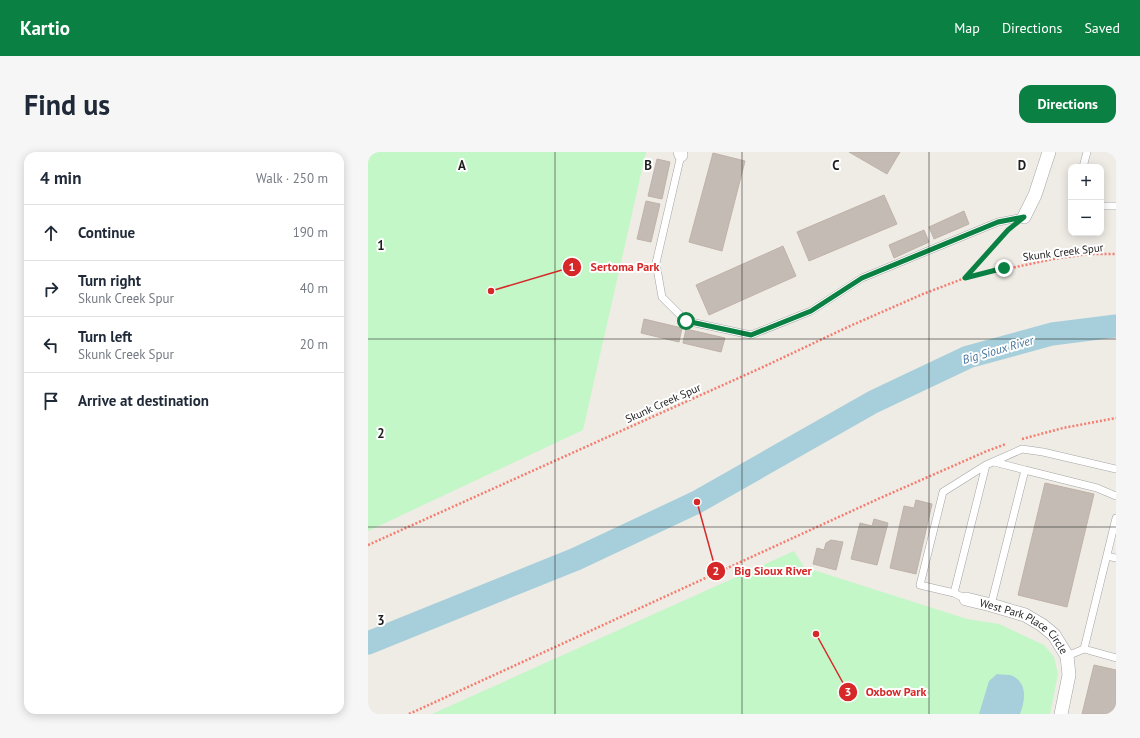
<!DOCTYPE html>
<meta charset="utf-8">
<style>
body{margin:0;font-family:"PT Sans",sans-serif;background:#f6f6f7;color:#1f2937}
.controls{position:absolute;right:12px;top:12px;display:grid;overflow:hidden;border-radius:8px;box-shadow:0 2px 10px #0003}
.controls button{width:36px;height:36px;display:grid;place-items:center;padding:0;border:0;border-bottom:1px solid #e0e1e3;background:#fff;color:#1f2937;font:20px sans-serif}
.stop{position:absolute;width:12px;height:12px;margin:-9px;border:3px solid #0b8043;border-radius:50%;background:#fff}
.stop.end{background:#0b8043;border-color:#fff;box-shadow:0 1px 4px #0008}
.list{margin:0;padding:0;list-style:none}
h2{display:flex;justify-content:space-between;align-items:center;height:52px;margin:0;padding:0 16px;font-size:17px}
h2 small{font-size:13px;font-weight:400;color:#747a83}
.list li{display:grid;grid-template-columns:26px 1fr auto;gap:12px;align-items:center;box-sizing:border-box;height:56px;padding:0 16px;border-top:1px solid #e0e1e3}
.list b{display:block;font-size:15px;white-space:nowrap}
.list p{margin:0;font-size:13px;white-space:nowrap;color:#747a83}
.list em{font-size:13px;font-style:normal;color:#747a83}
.icon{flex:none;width:22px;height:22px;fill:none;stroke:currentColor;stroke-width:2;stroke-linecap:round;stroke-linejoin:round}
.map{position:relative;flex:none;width:748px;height:562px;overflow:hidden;border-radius:12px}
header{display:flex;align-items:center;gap:24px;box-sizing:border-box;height:56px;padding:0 20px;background:#0b8043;color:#fff}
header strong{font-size:19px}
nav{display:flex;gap:22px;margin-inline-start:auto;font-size:14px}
.intro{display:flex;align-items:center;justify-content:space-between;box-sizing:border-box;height:96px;padding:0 24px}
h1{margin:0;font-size:28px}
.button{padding:10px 18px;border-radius:12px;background:#0b8043;color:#fff;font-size:14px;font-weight:700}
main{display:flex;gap:24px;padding:0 24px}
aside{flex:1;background:#fff;border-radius:12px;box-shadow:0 2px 10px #0003}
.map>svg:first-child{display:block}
.park{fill:#c3f7c7}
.water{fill:#a7cfdb}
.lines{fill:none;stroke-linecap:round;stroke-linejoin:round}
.river{stroke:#a7cfdb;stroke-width:23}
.building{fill:#c3bbb4;stroke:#c0b2a8}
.service-casing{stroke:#a5a5a5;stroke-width:8}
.minor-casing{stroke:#a5a5a5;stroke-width:14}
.path{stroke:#f47d70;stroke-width:2.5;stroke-dasharray:2 2;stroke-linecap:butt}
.service{stroke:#fff;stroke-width:7}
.minor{stroke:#fff;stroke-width:13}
.route{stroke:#0b8043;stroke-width:5}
.grid{fill:none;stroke:#1e1e1e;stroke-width:1;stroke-opacity:0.55}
.labels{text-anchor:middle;stroke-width:4;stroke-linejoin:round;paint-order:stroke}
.street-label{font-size:11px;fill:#1e1e1e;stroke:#fff}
.water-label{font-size:12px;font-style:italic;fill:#4b78a2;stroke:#fff}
.grid-label{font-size:13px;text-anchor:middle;font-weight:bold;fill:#1e1e1e;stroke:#fff;stroke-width:4;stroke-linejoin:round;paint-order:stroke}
.leader{fill:none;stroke:#d62828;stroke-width:1.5}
.callout-dot{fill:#d62828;stroke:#fff;stroke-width:1.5}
.mark-label{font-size:12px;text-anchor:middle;font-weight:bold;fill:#fff}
.callout-label{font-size:12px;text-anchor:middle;font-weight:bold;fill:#d62828;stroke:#fff;stroke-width:4;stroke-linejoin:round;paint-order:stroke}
</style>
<header>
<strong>Kartio</strong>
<nav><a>Map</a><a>Directions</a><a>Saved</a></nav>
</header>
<div class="intro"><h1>Find us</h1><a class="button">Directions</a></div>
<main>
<aside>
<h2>4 min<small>Walk · 250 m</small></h2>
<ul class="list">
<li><svg class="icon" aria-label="ahead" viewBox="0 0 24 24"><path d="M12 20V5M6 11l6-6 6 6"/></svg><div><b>Continue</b></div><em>190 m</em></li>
<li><svg class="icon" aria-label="right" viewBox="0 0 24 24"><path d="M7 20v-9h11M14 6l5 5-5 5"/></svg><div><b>Turn right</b><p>Skunk Creek Spur</p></div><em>40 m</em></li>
<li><svg class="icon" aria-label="left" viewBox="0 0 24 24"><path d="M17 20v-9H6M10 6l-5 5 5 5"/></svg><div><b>Turn left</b><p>Skunk Creek Spur</p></div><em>20 m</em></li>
<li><svg class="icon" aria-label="arrive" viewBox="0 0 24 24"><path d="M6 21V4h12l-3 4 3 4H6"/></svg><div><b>Arrive at destination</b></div></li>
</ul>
</aside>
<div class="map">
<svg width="748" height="562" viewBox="0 0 748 562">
<rect width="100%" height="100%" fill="#efebe5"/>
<!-- park -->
<path class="park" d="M0 0H278L215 278 0 379Z
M426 399 436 415 599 467 631 472 676 493 686 505 690 522 682 562H64Z"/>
<!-- water -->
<path class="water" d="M629 522C634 523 641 522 645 524 660 532 657 549 652 562H611L621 529Z"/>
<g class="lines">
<!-- river -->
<path class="river" d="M0 491 208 407 329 350 505 250 600 205 684 182 748 174"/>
</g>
<!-- building -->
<path class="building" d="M481 0H532L519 22Z
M345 1 377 9 354 99 321 90Z
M289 7 302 10 294 47 280 44Z
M516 43 529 72 441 109 429 80Z
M278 49 292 52 283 90 269 87Z
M596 59 601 72 566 87 561 75Z
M556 78 561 90 526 106 521 93Z
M415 94 428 124 341 163 328 133Z
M276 167 314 176 311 190 273 181Z
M318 177 357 186 353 200 315 191Z
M677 331 726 342 699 455 650 443Z
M548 348 564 352 548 422 522 416 536 354 546 356Z
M506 367 520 371 509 413 483 407 492 371 504 374Z
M463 388 475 390 468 418 445 412 449 396 456 398 458 391Z
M726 513 748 518V562H714Z"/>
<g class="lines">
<!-- service casing -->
<g class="service-casing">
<path id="service" d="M313 3 288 111 294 145 318 169 383 183 443 159 494 126 630 70 656 65
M715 15 719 0
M733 54H748
M626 310 657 318
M739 404 748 406
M586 441 618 313 654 297 675 300 748 317
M598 447 586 441 552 433 575 340 618 313
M623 453 657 318 729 336 748 344
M716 497 748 366
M699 504 716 497 748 506"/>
</g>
<!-- minor casing -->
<g class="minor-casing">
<g id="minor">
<path d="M312 0 313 3"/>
<path d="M656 65 667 43 681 0"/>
<path id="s1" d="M598 447 623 453 657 463 674 473 686 483 699 504 701 523 693 562"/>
</g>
</g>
<!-- path -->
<path class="path" d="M598 125 640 78
M654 287 695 276 748 266
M0 393 395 215 482 174 555 142 597 126 685 107 720 102H748
M41 562 510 347 619 299 638 292"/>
<!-- service -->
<use href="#service" class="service"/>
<!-- minor -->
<use href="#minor" class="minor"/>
</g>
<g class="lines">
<!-- route -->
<path class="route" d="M318 169 383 183 443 159 494 126 630 70 656 65 640 78 597 126 636 116"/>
</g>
<!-- grid -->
<path class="grid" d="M187 0V562M374 0V562M561 0V562M0 187H748M0 375H748"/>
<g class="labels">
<!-- street labels -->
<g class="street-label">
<text transform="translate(695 100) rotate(-7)" y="4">Skunk Creek Spur</text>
<text transform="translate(295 251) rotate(-24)" y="4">Skunk Creek Spur</text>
<text dy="4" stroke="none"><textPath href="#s1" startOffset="66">West Park Place Circle</textPath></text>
</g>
<!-- water labels -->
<g class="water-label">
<text transform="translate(630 198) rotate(-16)" y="4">Big Sioux River</text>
</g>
</g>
<g class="grid-label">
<text x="94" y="18">A</text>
<text x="280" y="18">B</text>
<text x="468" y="18">C</text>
<text x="654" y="18">D</text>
<text x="13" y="98">1</text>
<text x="13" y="286">2</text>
<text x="13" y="473">3</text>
</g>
<!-- callouts -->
<path class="leader" d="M123 139L204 115M329 350L348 419M448 482L480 540"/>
<g class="callout-dot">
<circle cx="123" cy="139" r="4"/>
<circle cx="329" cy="350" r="4"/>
<circle cx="448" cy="482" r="4"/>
<circle cx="204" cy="115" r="10"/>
<circle cx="348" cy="419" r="10"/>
<circle cx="480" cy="540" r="10"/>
</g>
<g class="mark-label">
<text x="204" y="119">1</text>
<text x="348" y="423">2</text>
<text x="480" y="544">3</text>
</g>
<g class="callout-label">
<text x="257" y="119">Sertoma Park</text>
<text x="405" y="423">Big Sioux River</text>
<text x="528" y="544">Oxbow Park</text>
</g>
</svg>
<div class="controls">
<button>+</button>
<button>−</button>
</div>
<div class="stop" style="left:318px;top:169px"></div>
<div class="stop end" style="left:636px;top:116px"></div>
</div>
</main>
